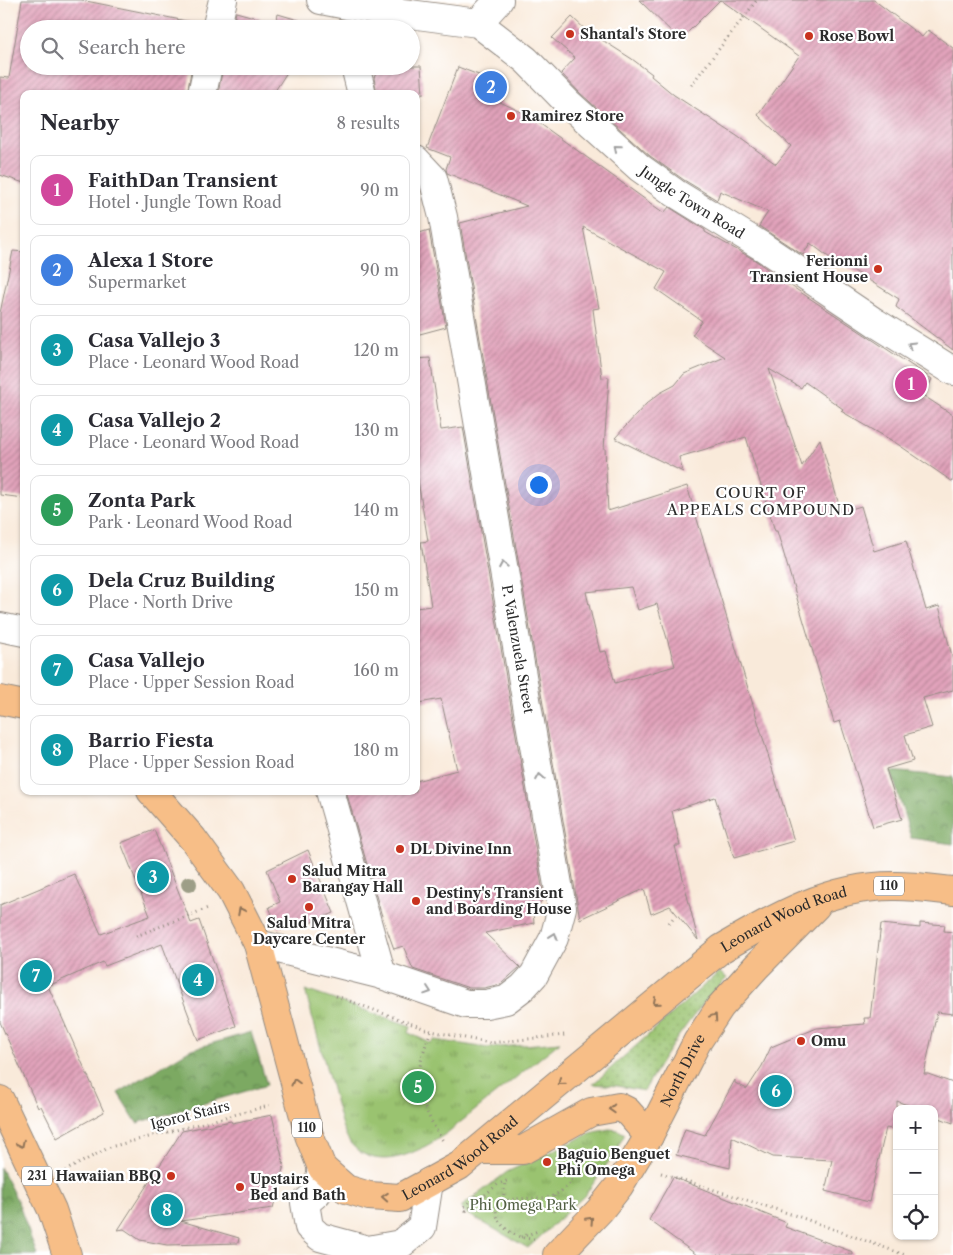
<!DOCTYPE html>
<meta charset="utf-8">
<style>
body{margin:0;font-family:"Libre Caslon Text",serif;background:#f7f7f7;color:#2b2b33}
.controls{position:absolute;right:15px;bottom:15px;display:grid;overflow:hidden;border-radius:10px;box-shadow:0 1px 4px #0004}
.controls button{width:45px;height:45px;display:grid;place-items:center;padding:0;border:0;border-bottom:1px solid #e1e1e2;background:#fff;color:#2b2b33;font:25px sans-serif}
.you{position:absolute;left:538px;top:484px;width:18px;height:18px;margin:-12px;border:4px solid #fff;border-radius:50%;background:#1a73e8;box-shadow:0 0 0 8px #1a73e833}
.badge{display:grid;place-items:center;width:32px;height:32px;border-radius:50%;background:#c8321e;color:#fff;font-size:16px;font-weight:700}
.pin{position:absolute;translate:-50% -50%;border:2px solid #fff;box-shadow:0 1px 5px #0006}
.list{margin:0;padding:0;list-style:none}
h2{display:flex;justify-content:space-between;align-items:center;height:65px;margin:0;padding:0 20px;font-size:21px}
h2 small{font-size:16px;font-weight:400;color:#7c7c81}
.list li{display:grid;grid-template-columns:32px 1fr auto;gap:15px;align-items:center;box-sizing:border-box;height:70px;margin:0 10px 10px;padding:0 10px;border:1px solid #e1e1e2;border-radius:10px}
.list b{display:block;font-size:19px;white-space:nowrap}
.list p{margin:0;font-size:16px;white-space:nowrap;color:#7c7c81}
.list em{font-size:16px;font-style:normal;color:#7c7c81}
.icon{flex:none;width:28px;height:28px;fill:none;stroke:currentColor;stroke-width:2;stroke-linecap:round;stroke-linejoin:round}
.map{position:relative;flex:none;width:953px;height:1255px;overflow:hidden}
.search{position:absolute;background:#fff;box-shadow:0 1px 4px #0004;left:20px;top:20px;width:400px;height:55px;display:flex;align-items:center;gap:12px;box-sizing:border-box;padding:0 18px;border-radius:28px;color:#7c7c81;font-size:19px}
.panel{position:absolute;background:#fff;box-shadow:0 1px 4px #0004;left:20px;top:90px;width:400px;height:705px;border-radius:10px}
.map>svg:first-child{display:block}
.grass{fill:url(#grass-dots);stroke:#62774d}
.forest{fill:url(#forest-crowns);stroke:#536a46}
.park{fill:url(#park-tufts);stroke:#62774d}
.building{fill:url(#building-hatch);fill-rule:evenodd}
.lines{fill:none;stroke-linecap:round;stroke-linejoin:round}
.minor-casing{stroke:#928a82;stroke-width:30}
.major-casing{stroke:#928a82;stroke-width:30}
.path{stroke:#928a82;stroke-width:3;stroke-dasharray:1 4;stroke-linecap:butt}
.minor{stroke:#fff;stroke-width:28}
.major{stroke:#f7be87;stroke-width:28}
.tree{fill:#9d9e87}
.oneway{stroke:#a0a0a0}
.oneway2{stroke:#917459}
.poi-dot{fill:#c8321e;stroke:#fff;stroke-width:2}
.labels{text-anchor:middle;stroke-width:4.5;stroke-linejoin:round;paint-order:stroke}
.shield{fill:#fff;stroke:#6b6b6b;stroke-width:1}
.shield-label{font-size:12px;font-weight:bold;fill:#2b2b2b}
.poi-label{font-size:14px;font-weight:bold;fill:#2b2b2b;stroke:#fff;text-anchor:start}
.street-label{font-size:14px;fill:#2b2b2b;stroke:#fff}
.park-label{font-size:14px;fill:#526043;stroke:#fff}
.neighbourhood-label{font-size:15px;letter-spacing:1px;fill:#2b2b2b;stroke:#fff}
</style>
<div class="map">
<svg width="953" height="1255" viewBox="0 0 953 1255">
<defs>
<pattern id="grass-dots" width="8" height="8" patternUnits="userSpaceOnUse" patternTransform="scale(1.25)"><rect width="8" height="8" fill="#9ac36f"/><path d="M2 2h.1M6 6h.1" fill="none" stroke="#7e9f5b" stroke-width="1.8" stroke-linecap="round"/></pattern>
<pattern id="forest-crowns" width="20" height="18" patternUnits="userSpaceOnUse" patternTransform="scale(1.25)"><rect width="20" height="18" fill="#7ba962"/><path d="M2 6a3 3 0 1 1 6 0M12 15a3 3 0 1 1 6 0" fill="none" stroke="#658a51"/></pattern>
<pattern id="park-tufts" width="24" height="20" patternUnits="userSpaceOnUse" patternTransform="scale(1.25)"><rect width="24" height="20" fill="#9ac36f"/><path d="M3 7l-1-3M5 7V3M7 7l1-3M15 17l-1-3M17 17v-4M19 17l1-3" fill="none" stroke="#7e9f5b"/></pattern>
<pattern id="building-hatch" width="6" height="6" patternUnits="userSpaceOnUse" patternTransform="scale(1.25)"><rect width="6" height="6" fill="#e2a3bb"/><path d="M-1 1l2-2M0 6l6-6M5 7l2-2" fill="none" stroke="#b78598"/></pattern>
</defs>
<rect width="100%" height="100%" fill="#fff"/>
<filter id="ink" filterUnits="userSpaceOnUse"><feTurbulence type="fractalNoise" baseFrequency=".02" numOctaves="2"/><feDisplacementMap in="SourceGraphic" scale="10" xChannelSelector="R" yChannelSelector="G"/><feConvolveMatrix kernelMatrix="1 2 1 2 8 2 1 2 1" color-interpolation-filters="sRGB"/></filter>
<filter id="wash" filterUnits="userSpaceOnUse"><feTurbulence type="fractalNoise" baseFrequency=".0096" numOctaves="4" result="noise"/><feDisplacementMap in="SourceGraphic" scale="20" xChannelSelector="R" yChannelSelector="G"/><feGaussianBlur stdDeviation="1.12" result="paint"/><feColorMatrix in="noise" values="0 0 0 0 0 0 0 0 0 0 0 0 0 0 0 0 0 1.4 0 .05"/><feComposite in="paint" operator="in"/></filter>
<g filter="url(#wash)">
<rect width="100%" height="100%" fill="#f9eada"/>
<!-- grass -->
<path class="grass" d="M719 972 727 978C694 1011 667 1050 644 1091L618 1086 593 1084Z"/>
<!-- forest -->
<path class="forest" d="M891 771 953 777V844L911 838Z
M251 1032 267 1085 137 1123 118 1093 189 1050Z
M0 1167 18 1202 37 1255H0Z"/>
<!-- park -->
<path class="park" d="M305 990 411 1026 409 1033 430 1043 435 1040 488 1048 560 1042 447 1133C420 1151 379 1175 351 1144 347 1139 345 1132 342 1126Z
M609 1129 618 1130 625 1134 610 1160 585 1195 528 1248 466 1213 461 1207 507 1172 591 1133Z"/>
<g id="blocks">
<!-- building -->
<path class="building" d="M22 0H81L201 24V29H29V66H192L187 94H24V183L0 175V77L9 78Z
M639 0H720L680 40Z
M721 0H874L922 37 928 30 953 48V350L896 307 899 299 835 259 834 261 810 243 803 255 759 226 768 212 720 191 717 200 684 180 650 156 580 93 561 73 575 58 552 38 572 17 593 37 596 36 632 59 652 74 651 76 674 95 737 136 776 164 791 146 758 115 799 56Z
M236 12 276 23 278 14 315 25 313 29H232Z
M223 66H291L273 94H218Z
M379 66H421L423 94H377L374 78Z
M458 67 507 86 500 102 528 115 664 213 669 207 705 230V232L755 260 785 282 932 379 924 396 953 415V482L896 443 841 411 843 409 805 382 801 388 769 369 802 466 820 439 841 512 861 506 874 551 906 541 926 610 939 606 953 660V690L923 698 932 727 905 735 913 761 886 769 902 819 873 827 840 721 834 723 777 531H775L746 437 679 457 683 472 615 438 647 403 660 393 675 385 684 374 725 357 692 335 702 321 656 289 666 272 583 227 599 308 593 309 602 378 609 377 604 449 605 448 608 511 687 486 794 841 734 858 715 797 672 811 680 846H675L698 940 670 906 651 914 644 889 580 919 460 223 527 206 447 173 446 169 450 157 427 148ZM631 587 638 610 657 604 675 666 615 683 606 651 600 652 586 592Z
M429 230 446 327 416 335V234Z
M13 251 24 252V498L0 495V313Z
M430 358 441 430 463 427 544 898 533 912 534 923 485 933 520 967 501 984 484 988H469L413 969 403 946 394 949 381 913 346 791H416V781L457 770 441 699 419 703 416 688V608L431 606 421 542 428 541 416 469V359Z
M154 830 191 923 199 920 236 1026 198 1040 162 944 105 966 103 962 48 986 104 1112 57 1138 41 1106 38 1108 0 1022V905L74 874 101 934 150 916 121 843Z
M308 850 334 913 295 929 292 922 278 928 269 907 280 902 267 870Z
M920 923 945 925 944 931 953 932V1014L937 1012 924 1074H928L953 1083V1123L934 1116V1109H917L897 1101V1130L886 1128 869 1202 825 1191 832 1160 773 1157 732 1137 730 1168 676 1155 685 1129 705 1135 735 1080V1083L747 1089 762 1066 771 1047 817 1028 865 1024 864 1018H870L881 924 920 928Z
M272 1115 284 1165 273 1208 181 1221 239 1238 238 1243 167 1245 140 1240 124 1229 118 1230 182 1131 231 1121 232 1123Z
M673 1177 787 1223 785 1227 853 1252V1255H697L649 1220Z"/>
</g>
</g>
<g filter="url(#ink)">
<use href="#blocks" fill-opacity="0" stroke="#928a82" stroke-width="1"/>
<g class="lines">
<!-- minor casing -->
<g class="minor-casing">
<g id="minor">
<path id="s1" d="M321 0 357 7 478 23 526 60 569 104 640 168 675 193 763 247 876 323 953 371"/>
<path d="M478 23 499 0"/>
<path d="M216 29 223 0"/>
<path d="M355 66 362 94"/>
<path d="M202 94 208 66"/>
<path d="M0 627 24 632"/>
<path d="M330 791 382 975"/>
<path d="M258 944 382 975 466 1004H486L506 1000 523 987 534 975 554 938 562 908 443 217 433 178 416 160"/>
<path d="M322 1168 317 1193 305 1203 309 1227 320 1237 368 1250 401 1244 422 1227 429 1182"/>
</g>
</g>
<!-- major casing -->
<g class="major-casing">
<g id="major">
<path d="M0 700 24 705"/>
<path id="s2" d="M151 791 193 839 231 891 258 944 309 1135 322 1168 346 1189 369 1196 400 1198 459 1166 721 949C775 917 831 885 896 886 915 886 934 889 953 891"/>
<path d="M0 1100 52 1210 67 1255"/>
<path d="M480 1150H523L591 1112 619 1107 627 1111 649 1136"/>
<path id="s3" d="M557 1255 600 1210 619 1186 649 1136 697 1042 720 1007 756 967 816 906"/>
</g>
</g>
<!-- path -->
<path class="path" d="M691 85 757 0
M669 923 673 918
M136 936 208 908
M336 996 431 1031 490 1043 565 1035
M431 1031C411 1081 416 1097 443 1141
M65 1171 110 1147 272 1105
M661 1173 797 1216 905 1255
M563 1174 572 1180
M554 1196V1214
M503 1200 505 1182
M466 1211 498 1184 509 1180
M466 1211 464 1207 477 1195 476 1192
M521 1237 538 1231
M534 1239C515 1239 494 1226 496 1205 508 1198 518 1199 531 1198 538 1198 548 1199 555 1195 572 1186 581 1168 586 1150L605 1156"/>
<!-- minor -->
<use href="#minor" class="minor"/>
<!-- major -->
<use href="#major" class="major"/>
</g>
<!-- trees -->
<circle class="tree" cx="189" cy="884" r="8"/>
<!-- one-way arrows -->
<defs><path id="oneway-chevron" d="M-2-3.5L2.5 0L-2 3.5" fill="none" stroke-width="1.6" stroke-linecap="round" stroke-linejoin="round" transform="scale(1.25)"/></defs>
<g class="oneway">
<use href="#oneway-chevron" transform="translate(617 148) rotate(-139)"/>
<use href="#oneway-chevron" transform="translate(911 345) rotate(-148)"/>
<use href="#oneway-chevron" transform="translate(503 565) rotate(-100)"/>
<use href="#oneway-chevron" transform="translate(540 777) rotate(-100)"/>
<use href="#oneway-chevron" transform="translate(554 936) rotate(-71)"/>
<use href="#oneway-chevron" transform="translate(428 991) rotate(19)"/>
</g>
<g class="oneway2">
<use href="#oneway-chevron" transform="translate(241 911) rotate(-117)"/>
<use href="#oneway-chevron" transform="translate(656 1002) rotate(140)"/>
<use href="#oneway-chevron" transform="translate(714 1017) rotate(-56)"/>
<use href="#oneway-chevron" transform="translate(295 1082) rotate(-105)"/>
<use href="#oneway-chevron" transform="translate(561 1082) rotate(140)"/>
<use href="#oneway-chevron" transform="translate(612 1109) rotate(177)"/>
<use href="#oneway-chevron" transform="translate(21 1144) rotate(64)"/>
<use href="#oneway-chevron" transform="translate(385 1197) rotate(-176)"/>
<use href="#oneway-chevron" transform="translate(590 1220) rotate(-47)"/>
</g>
</g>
<!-- markers -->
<g class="poi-dot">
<circle cx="570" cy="34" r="5"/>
<circle cx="809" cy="36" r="5"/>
<circle cx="511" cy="116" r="5"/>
<circle cx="878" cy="269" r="5"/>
<circle cx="400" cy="849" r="5"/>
<circle cx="292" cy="879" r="5"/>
<circle cx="416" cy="901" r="5"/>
<circle cx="309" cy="907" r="5"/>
<circle cx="801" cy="1041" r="5"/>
<circle cx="547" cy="1162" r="5"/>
<circle cx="171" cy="1176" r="5"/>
<circle cx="240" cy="1187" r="5"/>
</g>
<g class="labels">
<!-- shield labels -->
<g class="shield">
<rect x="874" y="876.5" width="30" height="19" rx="4"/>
<rect x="292" y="1118.5" width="30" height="19" rx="4"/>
<rect x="22" y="1166.5" width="30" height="19" rx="4"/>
</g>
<g class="shield-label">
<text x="889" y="890">110</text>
<text x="307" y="1132">110</text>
<text x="37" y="1180">231</text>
</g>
<!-- poi labels -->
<g class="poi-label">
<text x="580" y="39">Shantal's Store</text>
<text x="819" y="41">Rose Bowl</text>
<text x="521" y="121">Ramirez Store</text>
<text x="868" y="266" text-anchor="end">Ferionni<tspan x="868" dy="16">Transient House</tspan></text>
<text x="410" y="854">DL Divine Inn</text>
<text x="302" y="876">Salud Mitra<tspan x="302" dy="16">Barangay Hall</tspan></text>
<text x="426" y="898">Destiny's Transient<tspan x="426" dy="16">and Boarding House</tspan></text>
<text x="309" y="928" text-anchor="middle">Salud Mitra<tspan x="309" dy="16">Daycare Center</tspan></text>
<text x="811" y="1046">Omu</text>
<text x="557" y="1159">Baguio Benguet<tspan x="557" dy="16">Phi Omega</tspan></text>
<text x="161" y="1181" text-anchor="end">Hawaiian BBQ</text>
<text x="250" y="1184">Upstairs<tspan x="250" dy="16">Bed and Bath</tspan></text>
</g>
<!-- street labels -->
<g class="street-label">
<text dy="5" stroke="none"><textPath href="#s1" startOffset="439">Jungle Town Road</textPath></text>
<text transform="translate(518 649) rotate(80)" y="5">P. Valenzuela Street</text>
<text dy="5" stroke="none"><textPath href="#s2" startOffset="985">Leonard Wood Road</textPath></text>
<text dy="5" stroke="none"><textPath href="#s3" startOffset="225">North Drive</textPath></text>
<text transform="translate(190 1115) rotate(-14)" y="5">Igorot Stairs</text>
<text dy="5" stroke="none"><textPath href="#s2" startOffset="580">Leonard Wood Road</textPath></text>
</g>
<!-- park labels -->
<g class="park-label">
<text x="523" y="1210">Phi Omega Park</text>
</g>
<!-- neighbourhood labels -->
<g class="neighbourhood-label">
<text x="761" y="498">COURT OF<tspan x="761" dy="17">APPEALS COMPOUND</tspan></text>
</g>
</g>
</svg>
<div class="controls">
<button>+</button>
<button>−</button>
<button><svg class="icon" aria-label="locate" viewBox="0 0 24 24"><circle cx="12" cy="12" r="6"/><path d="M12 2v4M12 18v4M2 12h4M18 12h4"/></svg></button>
</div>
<div class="you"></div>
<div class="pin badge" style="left:911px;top:384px;background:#d1479c">1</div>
<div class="pin badge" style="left:491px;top:87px;background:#3f7fe0">2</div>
<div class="pin badge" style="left:153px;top:877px;background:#0f9aa8">3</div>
<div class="pin badge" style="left:198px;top:980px;background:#0f9aa8">4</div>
<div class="pin badge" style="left:418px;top:1087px;background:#2e9e5b">5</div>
<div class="pin badge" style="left:776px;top:1091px;background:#0f9aa8">6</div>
<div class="pin badge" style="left:36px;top:976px;background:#0f9aa8">7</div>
<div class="pin badge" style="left:167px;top:1210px;background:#0f9aa8">8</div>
<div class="search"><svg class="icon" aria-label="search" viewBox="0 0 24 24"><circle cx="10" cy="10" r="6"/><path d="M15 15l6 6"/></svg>Search here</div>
<section class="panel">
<h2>Nearby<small>8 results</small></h2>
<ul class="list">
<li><span class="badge" style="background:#d1479c">1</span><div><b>FaithDan Transient</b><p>Hotel · Jungle Town Road</p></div><em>90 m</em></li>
<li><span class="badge" style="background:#3f7fe0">2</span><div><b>Alexa 1 Store</b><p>Supermarket</p></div><em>90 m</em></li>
<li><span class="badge" style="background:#0f9aa8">3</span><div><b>Casa Vallejo 3</b><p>Place · Leonard Wood Road</p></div><em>120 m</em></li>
<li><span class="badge" style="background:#0f9aa8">4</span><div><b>Casa Vallejo 2</b><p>Place · Leonard Wood Road</p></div><em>130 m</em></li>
<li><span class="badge" style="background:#2e9e5b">5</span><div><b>Zonta Park</b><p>Park · Leonard Wood Road</p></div><em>140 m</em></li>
<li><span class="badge" style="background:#0f9aa8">6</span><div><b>Dela Cruz Building</b><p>Place · North Drive</p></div><em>150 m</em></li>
<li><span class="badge" style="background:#0f9aa8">7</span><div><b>Casa Vallejo</b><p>Place · Upper Session Road</p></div><em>160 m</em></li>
<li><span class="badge" style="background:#0f9aa8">8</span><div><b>Barrio Fiesta</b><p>Place · Upper Session Road</p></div><em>180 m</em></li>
</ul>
</section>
</div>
